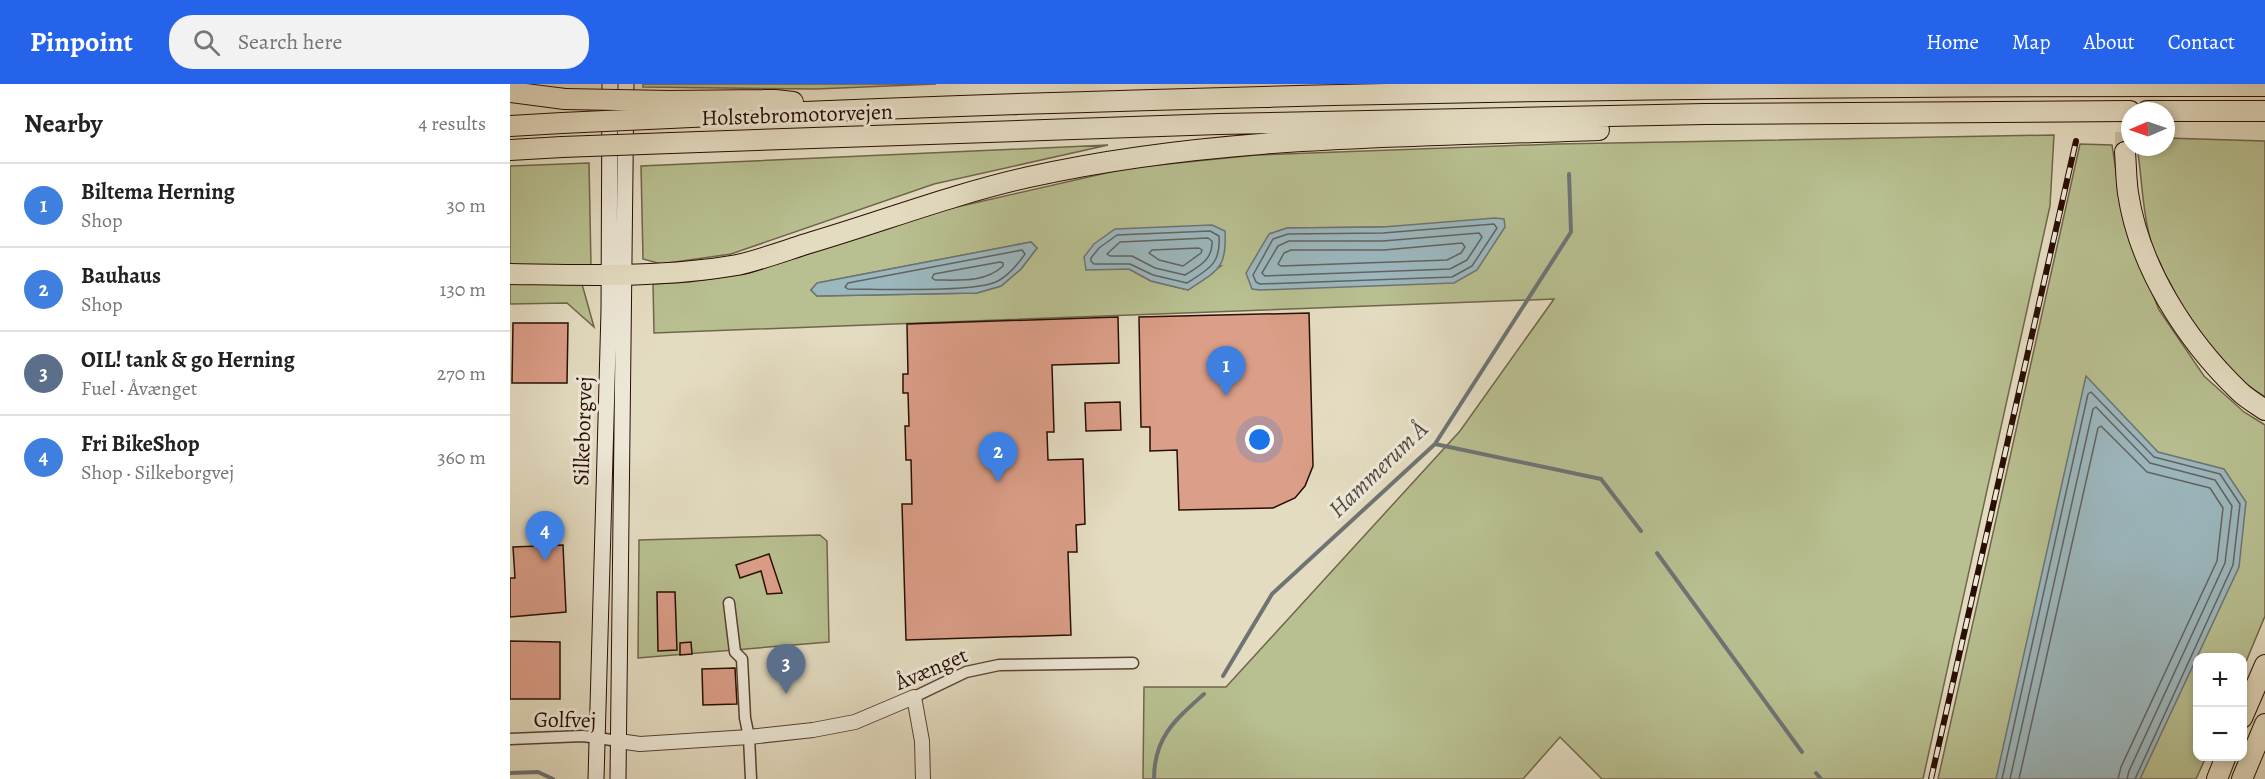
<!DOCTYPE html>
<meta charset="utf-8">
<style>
body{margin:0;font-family:Alegreya,serif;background:#f2f2f2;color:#222}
.controls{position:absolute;right:18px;bottom:18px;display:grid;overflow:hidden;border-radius:12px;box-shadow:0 3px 9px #0003}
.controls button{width:54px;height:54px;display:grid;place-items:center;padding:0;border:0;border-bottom:2px solid #e0e0e0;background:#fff;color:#222;font:30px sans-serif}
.compass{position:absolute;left:1611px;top:18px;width:54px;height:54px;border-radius:50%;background:#fff;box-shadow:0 3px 9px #0003;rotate:268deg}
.you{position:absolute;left:750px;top:356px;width:21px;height:21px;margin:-15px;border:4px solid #fff;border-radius:50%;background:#1a73e8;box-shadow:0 0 0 9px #1a73e833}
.badge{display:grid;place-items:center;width:39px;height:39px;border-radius:50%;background:#2563eb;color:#fff;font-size:20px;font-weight:700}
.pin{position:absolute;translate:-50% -50px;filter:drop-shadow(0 2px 3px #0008)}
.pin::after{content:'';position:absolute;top:32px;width:21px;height:18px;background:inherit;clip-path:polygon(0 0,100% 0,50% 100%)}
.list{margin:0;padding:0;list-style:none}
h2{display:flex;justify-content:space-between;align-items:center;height:78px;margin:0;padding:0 24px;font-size:26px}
h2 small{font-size:20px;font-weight:400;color:#767676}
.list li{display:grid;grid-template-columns:39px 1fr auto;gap:18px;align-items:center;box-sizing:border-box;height:84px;padding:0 24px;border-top:2px solid #e0e0e0}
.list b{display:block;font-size:22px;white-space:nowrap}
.list p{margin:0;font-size:20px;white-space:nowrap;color:#767676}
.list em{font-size:20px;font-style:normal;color:#767676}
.icon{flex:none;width:33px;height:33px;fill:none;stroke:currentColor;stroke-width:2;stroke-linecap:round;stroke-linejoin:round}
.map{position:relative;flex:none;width:1755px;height:695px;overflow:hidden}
header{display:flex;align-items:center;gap:36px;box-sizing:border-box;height:84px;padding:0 30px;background:#2563eb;color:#fff}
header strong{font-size:28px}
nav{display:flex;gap:33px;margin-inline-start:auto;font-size:21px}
.search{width:420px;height:54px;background:#f2f2f2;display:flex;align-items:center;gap:15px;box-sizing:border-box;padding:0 21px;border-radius:24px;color:#767676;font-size:22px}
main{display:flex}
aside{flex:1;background:#fff}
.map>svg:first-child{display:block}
.green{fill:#b8bf90;stroke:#70664a;stroke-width:1.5;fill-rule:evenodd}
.water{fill:#9cb8bf;stroke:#6e7474;stroke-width:1.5}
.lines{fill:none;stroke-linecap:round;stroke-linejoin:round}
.shore{stroke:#626361;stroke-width:1.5}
.stream{stroke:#6e7474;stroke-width:4}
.building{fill:#db9e88;stroke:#290e03;stroke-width:1.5}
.motorway-tunnel{stroke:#c8bda4;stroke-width:20;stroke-dasharray:20 10;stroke-linecap:butt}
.minor-casing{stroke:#584232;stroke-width:13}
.tertiary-casing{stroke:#584232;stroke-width:16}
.secondary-casing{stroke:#290e03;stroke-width:17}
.motorway-casing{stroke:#290e03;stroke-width:22}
.minor{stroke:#ede8d7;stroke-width:10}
.tertiary{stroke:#ede8d7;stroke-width:14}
.secondary{stroke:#ede8d7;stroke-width:15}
.motorway{stroke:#e4dcc1;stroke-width:20}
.rail-casing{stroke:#290e03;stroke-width:6}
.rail{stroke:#ede8d7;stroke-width:4;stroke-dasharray:11;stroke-linecap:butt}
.motorway-bridge-casing{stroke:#290e03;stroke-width:22;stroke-linecap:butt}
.motorway-bridge{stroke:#e4dcc1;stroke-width:20}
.labels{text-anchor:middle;stroke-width:6;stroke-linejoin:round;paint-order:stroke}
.street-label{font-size:22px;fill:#290e03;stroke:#ede8d7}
.water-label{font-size:24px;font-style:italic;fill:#514a45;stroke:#ede8d7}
</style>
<header>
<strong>Pinpoint</strong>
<div class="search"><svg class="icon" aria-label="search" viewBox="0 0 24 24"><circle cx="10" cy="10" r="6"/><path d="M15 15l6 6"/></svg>Search here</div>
<nav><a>Home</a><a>Map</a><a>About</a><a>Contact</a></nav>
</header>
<main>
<aside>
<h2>Nearby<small>4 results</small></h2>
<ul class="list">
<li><span class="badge" style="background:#3f7fe0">1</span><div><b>Biltema Herning</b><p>Shop</p></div><em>30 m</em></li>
<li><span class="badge" style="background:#3f7fe0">2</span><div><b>Bauhaus</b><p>Shop</p></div><em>130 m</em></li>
<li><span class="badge" style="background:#5c6f8a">3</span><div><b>OIL! tank &amp; go Herning</b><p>Fuel · Åvænget</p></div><em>270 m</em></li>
<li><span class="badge" style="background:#3f7fe0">4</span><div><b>Fri BikeShop</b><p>Shop · Silkeborgvej</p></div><em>360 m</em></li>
</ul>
</aside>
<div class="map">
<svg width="1755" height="695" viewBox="0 0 1755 695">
<rect width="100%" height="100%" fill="#e4dcc1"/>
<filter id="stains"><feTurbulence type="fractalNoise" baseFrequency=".00333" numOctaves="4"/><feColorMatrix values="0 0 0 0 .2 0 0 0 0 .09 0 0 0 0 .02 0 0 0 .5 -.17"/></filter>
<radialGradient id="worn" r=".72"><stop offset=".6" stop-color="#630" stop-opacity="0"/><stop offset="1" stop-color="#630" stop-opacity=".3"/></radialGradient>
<!-- green -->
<path class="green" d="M133 0H426L306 5 133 3Z
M1544 51 1540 122 1413 695H1092L1050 653 1013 695H633L634 603H716L950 347 1044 215 144 249 143 200 179 198 239 189 438 125 618 84 746 71 1046 60ZM873 143 759 150 777 144ZM521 158 527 164 511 185 491 202 467 209 307 212 301 206 308 199ZM711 182 678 206 641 197 619 185Z
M1656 54 1755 57V313C1698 277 1658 219 1640 154 1632 125 1632 92 1627 63H1656Z
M1570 60 1602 61 1614 139 1649 226 1694 292 1734 328 1755 341V532L1733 585 1732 574H1688V672L1696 673 1686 695H1428Z
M598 61 424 100 221 170 151 180 133 175 131 82Z
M79 79 81 181H0V82Z
M0 198 72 200 84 243 57 219 0 220Z
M310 451 317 457 319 558 128 574 129 456Z"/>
<!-- water -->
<path class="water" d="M985 134 994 135 995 143 967 186 944 199 750 206 742 205 736 189 759 150 777 144 873 143Z
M702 141 715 147C717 185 708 186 678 206L641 197 619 185 576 186 574 173 584 160 605 145Z
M521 158 527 164 511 185 491 202 467 209 307 212 301 206 307 199Z
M1576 292 1648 368 1714 385 1736 418 1729 483 1630 695H1486Z"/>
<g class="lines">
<!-- shore -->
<path class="shore" d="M984 140 987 144 962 182 942 193 750 200 746 198 743 191 763 155 778 150 873 149Z
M700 147 709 152C711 180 699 185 677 199L643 191 620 180H584L581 177V174L589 164 607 151Z
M969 149 972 153 957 176 940 185 755 192 752 189 768 162 779 157H873Z
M698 154 702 157C703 175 690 182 675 191L645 184 622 172H600L597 170 610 158Z
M952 159 955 163 951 169 937 176 771 182 768 180 774 169 781 166H874Z
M689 164 692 166 691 169 673 182 649 176 639 169 642 166Z
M512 166 515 170C508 180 499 191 488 197 466 209 369 205 338 205L335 203 338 199Z
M490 178 493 179V182C475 199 449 196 425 196L422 194 424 190Z
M1492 695 1578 310 1581 308 1644 373 1710 390 1730 420 1723 481 1625 695
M1500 695 1583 325 1586 323 1640 379 1705 396 1722 422 1715 479 1619 687 1617 695
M1509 695 1588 344 1591 342 1637 388 1700 404 1713 424 1707 477 1611 683 1608 695"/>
<!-- stream -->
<path class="stream" d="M925 360 1091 395 1131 447
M1147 469 1292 668
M713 592 762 510 925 360 1061 148 1059 90
M0 689 28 688 43 695
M1306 689 1311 695
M644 695C644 653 665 636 694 610"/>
</g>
<!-- building -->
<path class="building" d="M799 229 803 382 795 402 785 414 763 424 669 426 667 366 640 367V343H631L629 233Z
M608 233 609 279 542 281 544 348H537L538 376 573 375 575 440 566 441 567 468H558L561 551 396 556 392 420H402L401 376H396L395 342H399L398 309H393V290H398L397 240Z
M3 239H58L57 299H2Z
M610 318 611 346 576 347 575 319Z
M53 461 56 528 0 533V494H5L3 463Z
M259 470 272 509 257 510 251 487 230 494 226 481Z
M147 508H165L167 566 148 567Z
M0 557 50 558V615H0Z
M181 558 182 570 170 571V559Z
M225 584 227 620 193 621 192 585Z"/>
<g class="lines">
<!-- motorway-tunnel -->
<path class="motorway-tunnel" d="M1615 68V17L1618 0"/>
<!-- minor casing -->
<g class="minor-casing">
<path id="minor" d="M219 519 225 568 232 575 235 634 239 653 241 695
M404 613 456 588 489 581 623 579
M0 655 73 652 109 657"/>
</g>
<!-- tertiary casing -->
<g class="tertiary-casing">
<path id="tertiary" d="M109 657 130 660 239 653 303 646 345 638 404 613 412 657 413 695"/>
</g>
<!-- secondary casing -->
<g class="secondary-casing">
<path id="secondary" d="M86 695 99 227 100 0
M108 695 116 0"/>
</g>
<!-- motorway casing -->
<g class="motorway-casing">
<path id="motorway" d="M0 8 55 15
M160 17 265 16 283 18
M1637 27H1755
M160 34C691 9 1224 1 1755 2
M0 42 52 39
M161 59 709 40 1195 30 1620 27
M0 66 52 63
M1615 68C1616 81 1616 95 1618 109 1629 183 1676 256 1729 307 1736 314 1746 320 1755 326
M0 190C75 191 153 194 227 181 250 176 274 167 296 160 371 138 443 110 519 93 706 51 899 53 1089 46
M1732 634 1755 581
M1707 695 1716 672
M1732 695 1755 640"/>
</g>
<!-- minor -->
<use href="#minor" class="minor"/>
<!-- tertiary -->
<use href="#tertiary" class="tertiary"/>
<!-- secondary -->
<use href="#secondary" class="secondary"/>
<!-- motorway -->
<use href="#motorway" class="motorway"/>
<!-- rail casing -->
<g class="rail-casing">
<path id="rail" d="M1421 695 1566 57"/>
</g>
<!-- rail -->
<use href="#rail" class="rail"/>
<!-- motorway-bridge casing -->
<g class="motorway-bridge-casing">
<path id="motorway-bridge" d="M55 15 160 17
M52 39 160 34
M52 63 161 59"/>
</g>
<!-- motorway-bridge -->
<use href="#motorway-bridge" class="motorway-bridge"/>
</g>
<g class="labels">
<!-- street labels -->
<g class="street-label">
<text transform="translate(287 30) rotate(-2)" y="8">Holstebromotorvejen</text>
<text transform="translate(72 347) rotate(-88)" y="8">Silkeborgvej</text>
<text transform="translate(421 584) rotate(-23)" y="8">Åvænget</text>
<text transform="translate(55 635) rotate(1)" y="8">Golfvej</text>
</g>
<!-- water labels -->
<g class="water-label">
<text transform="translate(868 385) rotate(-44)" y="8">Hammerum Å</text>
</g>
</g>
<rect width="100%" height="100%" filter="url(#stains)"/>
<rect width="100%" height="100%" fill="url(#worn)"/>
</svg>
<div class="controls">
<button>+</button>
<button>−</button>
</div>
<svg class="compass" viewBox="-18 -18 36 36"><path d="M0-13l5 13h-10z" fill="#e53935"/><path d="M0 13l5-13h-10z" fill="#767676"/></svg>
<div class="you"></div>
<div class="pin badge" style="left:716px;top:312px;background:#3f7fe0">1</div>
<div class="pin badge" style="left:488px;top:398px;background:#3f7fe0">2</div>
<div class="pin badge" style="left:276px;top:610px;background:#5c6f8a">3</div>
<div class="pin badge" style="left:35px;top:477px;background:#3f7fe0">4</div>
</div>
</main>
